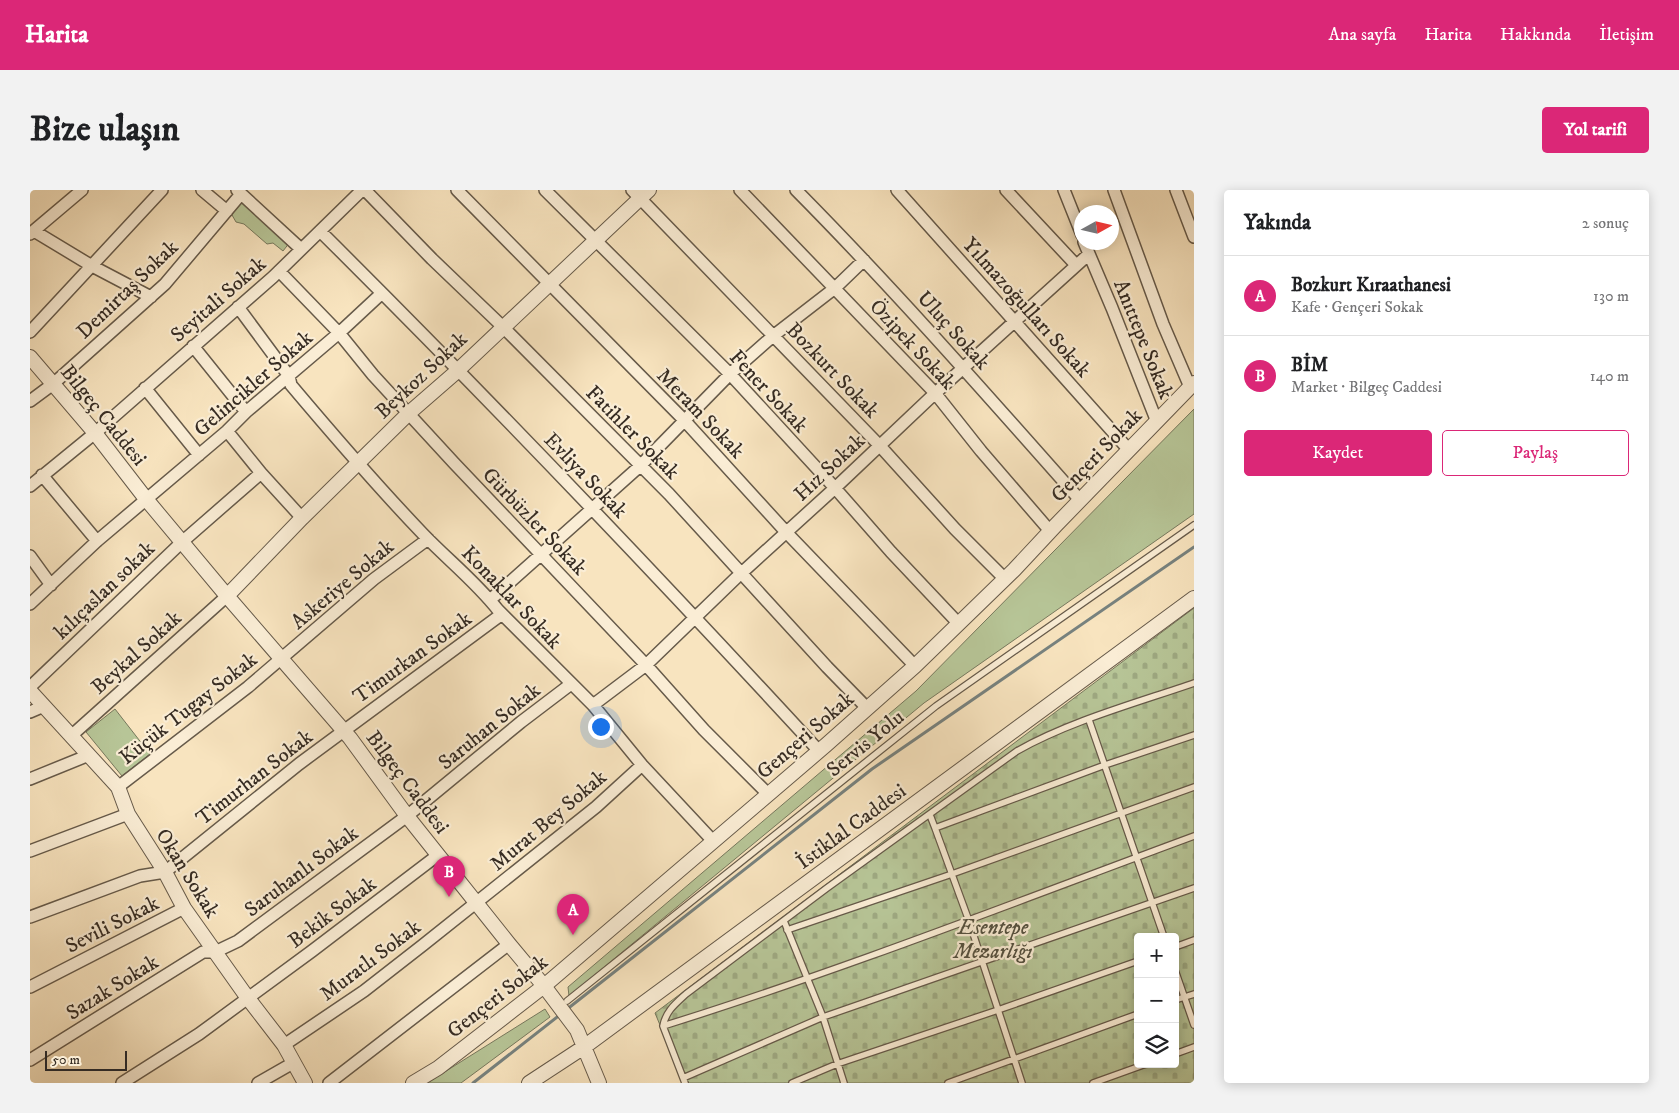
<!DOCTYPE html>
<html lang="tr">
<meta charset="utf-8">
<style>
body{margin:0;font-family:"IM FELL DW Pica",serif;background:#f2f2f2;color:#202124}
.controls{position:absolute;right:15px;bottom:15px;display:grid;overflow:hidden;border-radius:5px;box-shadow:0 2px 12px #0003}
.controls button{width:45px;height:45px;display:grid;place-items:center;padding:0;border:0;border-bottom:1px solid #e0e0e0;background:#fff;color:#202124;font:25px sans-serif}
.compass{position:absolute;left:1044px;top:15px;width:45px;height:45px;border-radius:50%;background:#fff;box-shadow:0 2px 12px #0003;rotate:82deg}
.scale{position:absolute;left:15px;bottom:12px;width:82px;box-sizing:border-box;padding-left:5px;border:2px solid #362c23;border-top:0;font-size:14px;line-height:18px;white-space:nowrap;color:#362c23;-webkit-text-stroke:4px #faedd5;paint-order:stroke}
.you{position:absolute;left:570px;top:536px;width:18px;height:18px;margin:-12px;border:4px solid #fff;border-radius:50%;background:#1a73e8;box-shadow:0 0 0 8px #1a73e833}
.badge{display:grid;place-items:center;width:32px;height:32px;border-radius:50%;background:#db2777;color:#fff;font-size:16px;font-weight:700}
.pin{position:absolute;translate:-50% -41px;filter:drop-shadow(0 1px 2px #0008)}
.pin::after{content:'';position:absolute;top:26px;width:18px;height:15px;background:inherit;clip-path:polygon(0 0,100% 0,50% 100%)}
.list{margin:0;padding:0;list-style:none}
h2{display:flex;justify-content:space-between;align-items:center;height:65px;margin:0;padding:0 20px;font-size:21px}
h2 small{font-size:16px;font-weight:400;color:#757577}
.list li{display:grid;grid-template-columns:32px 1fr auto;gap:15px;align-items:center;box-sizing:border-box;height:80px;padding:0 20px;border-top:1px solid #e0e0e0}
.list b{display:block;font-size:19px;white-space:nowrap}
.list p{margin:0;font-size:16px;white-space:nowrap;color:#757577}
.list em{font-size:16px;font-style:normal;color:#757577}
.actions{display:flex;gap:10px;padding:15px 20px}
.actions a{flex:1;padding:11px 0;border:1px solid #db2777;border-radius:5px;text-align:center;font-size:18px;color:#db2777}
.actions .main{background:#db2777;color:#fff}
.icon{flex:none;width:28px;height:28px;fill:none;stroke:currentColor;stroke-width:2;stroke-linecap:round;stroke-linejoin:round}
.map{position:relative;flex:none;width:1164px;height:893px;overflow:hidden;border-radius:5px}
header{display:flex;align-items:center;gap:30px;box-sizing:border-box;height:70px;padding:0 25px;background:#db2777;color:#fff}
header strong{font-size:24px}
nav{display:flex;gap:28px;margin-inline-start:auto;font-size:18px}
.intro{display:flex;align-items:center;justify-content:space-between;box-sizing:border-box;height:120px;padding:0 30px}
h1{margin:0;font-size:35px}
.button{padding:12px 22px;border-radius:5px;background:#db2777;color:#fff;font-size:18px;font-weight:700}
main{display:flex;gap:30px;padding:0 30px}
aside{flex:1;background:#fff;border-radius:5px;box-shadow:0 2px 12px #0003}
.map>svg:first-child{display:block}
.green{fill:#b7c597;stroke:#76785d}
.cemetery{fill:url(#cemetery-stones);stroke:#76785d;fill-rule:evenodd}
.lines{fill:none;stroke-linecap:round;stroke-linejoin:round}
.stream{stroke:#77827f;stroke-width:3}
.service-casing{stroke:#665a4a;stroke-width:8}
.minor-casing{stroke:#665a4a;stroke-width:14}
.tertiary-casing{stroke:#665a4a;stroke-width:16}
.service{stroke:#faedd5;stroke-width:5.5}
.minor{stroke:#faedd5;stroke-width:11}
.tertiary{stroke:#faedd5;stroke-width:14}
.labels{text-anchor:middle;stroke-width:4.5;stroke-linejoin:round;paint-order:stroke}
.street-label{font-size:21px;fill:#362c23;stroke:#faedd5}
.park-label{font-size:21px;font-style:italic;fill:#565240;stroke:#faedd5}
</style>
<header>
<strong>Harita</strong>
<nav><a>Ana sayfa</a><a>Harita</a><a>Hakkında</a><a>İletişim</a></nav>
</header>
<div class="intro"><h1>Bize ulaşın</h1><a class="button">Yol tarifi</a></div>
<main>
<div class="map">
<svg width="1164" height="893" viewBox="0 0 1164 893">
<defs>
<pattern id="cemetery-stones" width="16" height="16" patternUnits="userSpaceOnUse" patternTransform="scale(1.25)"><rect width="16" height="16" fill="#b7c597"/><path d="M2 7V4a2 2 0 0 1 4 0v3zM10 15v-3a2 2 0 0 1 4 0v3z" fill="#9ea982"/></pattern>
</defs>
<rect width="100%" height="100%" fill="#f8e4bf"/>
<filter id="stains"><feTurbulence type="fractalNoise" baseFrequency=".004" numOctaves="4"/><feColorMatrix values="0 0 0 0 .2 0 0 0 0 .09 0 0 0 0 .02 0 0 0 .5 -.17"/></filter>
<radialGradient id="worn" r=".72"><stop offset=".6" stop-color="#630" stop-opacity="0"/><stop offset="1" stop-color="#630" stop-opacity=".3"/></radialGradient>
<!-- green -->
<path class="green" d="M211 7 260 52 253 61 243 53 237 54 214 34 206 32 202 25 206 15Z
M1164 219V324L894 513 539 806 538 797 886 501Z
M85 519 120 564 92 586 56 542Z
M515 819 520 827 431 893H397Z"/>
<!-- cemetery -->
<path class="cemetery" d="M1164 418V893H654L625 823ZM1108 747H1145V874H1108Z"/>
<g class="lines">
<!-- stream -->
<path class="stream" d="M536 820 842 579 1164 357
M443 893 531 824"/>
<!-- service casing -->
<g class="service-casing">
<path id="service" d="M1059 530 1134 747
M900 625 905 638
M754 731 793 827 814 893
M757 740 922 684 1164 597
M1145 757 1164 750
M1145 780 1164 835
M1145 810 1164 804
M537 811 906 516 1164 335
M633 836C813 780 988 711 1164 646
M1145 864 1164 857
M653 888 793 827 1164 698
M655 893 633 836C636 821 645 814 656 804L797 698 987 561C1040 531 1106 513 1164 493
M762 893 807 874 968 820 1108 771
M918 893 1108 824
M992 893 939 731 905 638 1075 575 1164 545
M1063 893 1116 874"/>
</g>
<!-- minor casing -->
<g class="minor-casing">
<path id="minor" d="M172 0 197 21
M207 0 271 59
M335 0 402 69 473 137 639 304 797 477 837 518
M427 0 654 230 756 342 885 476
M515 0 700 184 805 298 861 362 929 434
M602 0 850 256 925 339 975 389
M710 0 905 203 951 261 1020 341
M766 0C865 100 957 205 1050 310
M867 0 1099 260
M976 0 1046 75
M1034 0 1052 45
M1084 0 1133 134 1160 197
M1146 0 1164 47
M4 41 62 76 121 107
M290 41C460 210 626 384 789 561
M0 44 52 0
M1054 52 1082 118 1127 232
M249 81 309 143 343 185 424 273 616 475 674 540 738 604
M208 117 259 186 261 195C304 246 347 296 393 344 418 370 446 392 468 420L563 515 612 575 683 651
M0 142 132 0
M163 156 216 222
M115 198 169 265
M0 211 23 194 135 94 211 4
M197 241 231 283 272 328
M12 285 67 351
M0 296 65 243 243 87 332 0
M0 366 21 395
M460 410 610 276 700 184 743 146 805 98 834 70
M0 414 67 351 197 241 216 222 309 143 352 103
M0 497 152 352 231 283
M563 515 616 475 706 388 805 298 900 208 1059 64
M0 522 14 516
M41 546 197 406
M0 589 59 565
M88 597 218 497 344 389 398 349
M0 661 98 624
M0 727 110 686 135 682 269 574 472 424
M0 797 154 718
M254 855 334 801 393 755 566 617 612 575
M0 870 173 762H185L208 751 377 626 491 532 541 494
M92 893 169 844 282 761 408 665
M228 893 263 873
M299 893 479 754"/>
</g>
<!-- tertiary casing -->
<g class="tertiary-casing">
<path id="tertiary" d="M0 167 65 243 116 309 197 406 320 548 377 626 479 754 514 796 547 840 569 893
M197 406 272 328 379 223 425 183 619 0
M0 501 88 597 98 624 135 682 154 718 217 807 254 855 275 893
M383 893 408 878 514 796 796 555 885 476 984 380 1026 335 1164 193
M499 893 554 857 1164 408"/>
</g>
<!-- service -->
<use href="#service" class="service"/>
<!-- minor -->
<use href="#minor" class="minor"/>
<!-- tertiary -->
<use href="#tertiary" class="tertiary"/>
</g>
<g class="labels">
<!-- street labels -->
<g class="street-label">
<text transform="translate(97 99) rotate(-44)" y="7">Demirtaş Sokak</text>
<text transform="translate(188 109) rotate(-41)" y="7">Seyitali Sokak</text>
<text transform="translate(997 117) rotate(48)" y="7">Yılmazoğulları Sokak</text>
<text transform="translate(924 140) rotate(48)" y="7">Uluç Sokak</text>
<text transform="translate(1114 149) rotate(68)" y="7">Anıttepe Sokak</text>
<text transform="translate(883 154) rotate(47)" y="7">Özipek Sokak</text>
<text transform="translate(803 180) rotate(46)" y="7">Bozkurt Sokak</text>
<text transform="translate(391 185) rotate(-43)" y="7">Beykoz Sokak</text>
<text transform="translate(223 193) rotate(-41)" y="7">Gelincikler Sokak</text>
<text transform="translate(739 201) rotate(47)" y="7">Fener Sokak</text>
<text transform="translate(671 223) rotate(46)" y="7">Meram Sokak</text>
<text transform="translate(74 225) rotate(51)" y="7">Bilgeç Caddesi</text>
<text transform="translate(603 242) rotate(45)" y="7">Fatihler Sokak</text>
<text transform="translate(1066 265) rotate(-46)" y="7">Gençeri Sokak</text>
<text transform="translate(799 277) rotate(-43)" y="7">Hız Sokak</text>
<text transform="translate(556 285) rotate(46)" y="7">Evliya Sokak</text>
<text transform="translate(505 331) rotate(46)" y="7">Gürbüzler Sokak</text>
<text transform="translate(312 394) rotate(-40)" y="7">Askeriye Sokak</text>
<text transform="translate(74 400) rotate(-44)" y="7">kılıçaslan sokak</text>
<text transform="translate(482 407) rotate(46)" y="7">Konaklar Sokak</text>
<text transform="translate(106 462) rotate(-42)" y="7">Beykal Sokak</text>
<text transform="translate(382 467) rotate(-36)" y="7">Timurkan Sokak</text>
<text transform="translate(158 518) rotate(-38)" y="7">Küçük Tugay Sokak</text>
<text transform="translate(459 536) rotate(-39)" y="7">Saruhan Sokak</text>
<text transform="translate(775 545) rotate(-41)" y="7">Gençeri Sokak</text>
<text transform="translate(835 553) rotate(-39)" y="7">Servis Yolu</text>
<text transform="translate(224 587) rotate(-38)" y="7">Timurhan Sokak</text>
<text transform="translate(378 592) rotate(53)" y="7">Bilgeç Caddesi</text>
<text transform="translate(518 630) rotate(-40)" y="7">Murat Bey Sokak</text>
<text transform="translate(821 636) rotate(-36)" y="7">İstiklal Caddesi</text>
<text transform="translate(271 681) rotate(-37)" y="7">Saruhanlı Sokak</text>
<text transform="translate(158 683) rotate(58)" y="7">Okan Sokak</text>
<text transform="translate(302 722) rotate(-37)" y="7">Bekik Sokak</text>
<text transform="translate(82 734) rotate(-27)" y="7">Sevili Sokak</text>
<text transform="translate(340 770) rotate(-37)" y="7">Muratlı Sokak</text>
<text transform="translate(82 797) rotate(-32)" y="7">Sazak Sokak</text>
<text transform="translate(467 806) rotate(-38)" y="7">Gençeri Sokak</text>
</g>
<!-- park labels -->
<g class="park-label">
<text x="963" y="744">Esentepe<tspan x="963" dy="24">Mezarlığı</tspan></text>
</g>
</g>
<rect width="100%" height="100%" filter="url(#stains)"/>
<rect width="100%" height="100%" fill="url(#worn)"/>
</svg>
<div class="controls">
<button>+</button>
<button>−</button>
<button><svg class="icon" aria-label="layers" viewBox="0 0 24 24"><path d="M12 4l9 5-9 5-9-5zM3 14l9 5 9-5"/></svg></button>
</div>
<svg class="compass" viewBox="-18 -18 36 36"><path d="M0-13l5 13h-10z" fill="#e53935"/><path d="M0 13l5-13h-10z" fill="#757577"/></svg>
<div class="scale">50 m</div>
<div class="you"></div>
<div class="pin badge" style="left:543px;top:745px">A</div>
<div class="pin badge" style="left:419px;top:707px">B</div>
</div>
<aside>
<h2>Yakında<small>2 sonuç</small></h2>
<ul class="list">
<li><span class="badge">A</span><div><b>Bozkurt Kıraathanesi</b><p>Kafe · Gençeri Sokak</p></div><em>130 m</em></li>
<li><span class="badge">B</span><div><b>BİM</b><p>Market · Bilgeç Caddesi</p></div><em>140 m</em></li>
</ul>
<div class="actions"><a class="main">Kaydet</a><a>Paylaş</a></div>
</aside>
</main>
